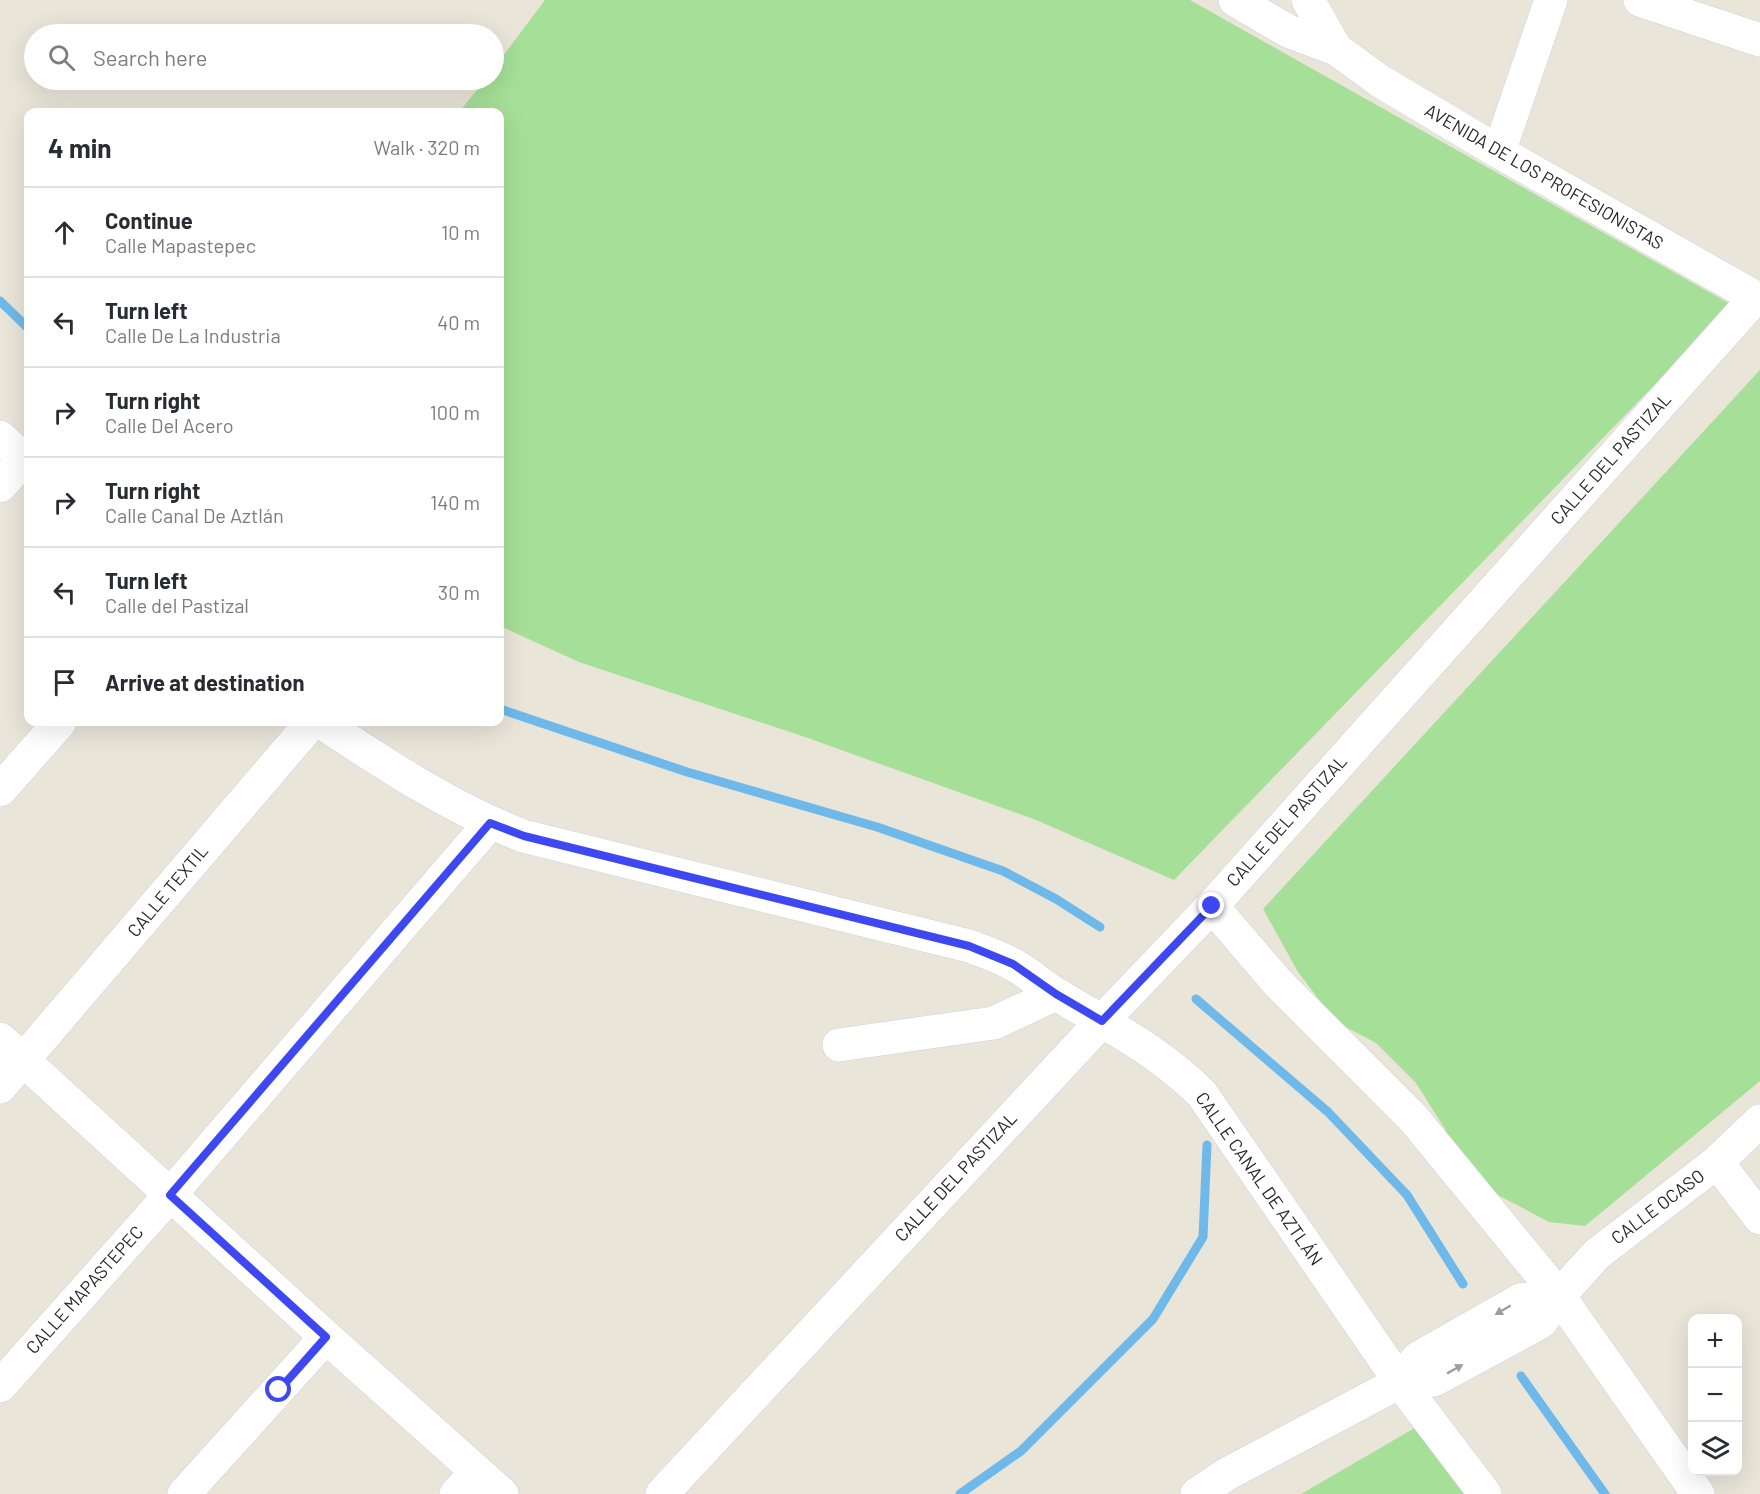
<!DOCTYPE html>
<meta charset="utf-8">
<style>
body{margin:0;font-family:Barlow,sans-serif;background:#f2f2f3;color:#2b2b33}
.controls{position:absolute;right:18px;bottom:18px;display:grid;overflow:hidden;border-radius:12px;box-shadow:0 6px 24px #0002}
.controls button{width:54px;height:54px;display:grid;place-items:center;padding:0;border:0;border-bottom:2px solid #e1e1e2;background:#fff;color:#2b2b33;font:30px sans-serif}
.stop{position:absolute;width:18px;height:18px;margin:-14px;border:4px solid #3d48f3;border-radius:50%;background:#fff}
.stop.end{background:#3d48f3;border-color:#fff;box-shadow:0 2px 6px #0008}
.list{margin:0;padding:0;list-style:none}
h2{display:flex;justify-content:space-between;align-items:center;height:78px;margin:0;padding:0 24px;font-size:26px}
h2 small{font-size:20px;font-weight:400;color:#7c7c81}
.list li{display:grid;grid-template-columns:39px 1fr auto;gap:18px;align-items:center;box-sizing:border-box;height:90px;padding:0 24px;border-top:2px solid #e1e1e2}
.list b{display:block;font-size:22px;white-space:nowrap}
.list p{margin:0;font-size:20px;white-space:nowrap;color:#7c7c81}
.list em{font-size:20px;font-style:normal;color:#7c7c81}
.icon{flex:none;width:33px;height:33px;fill:none;stroke:currentColor;stroke-width:2;stroke-linecap:round;stroke-linejoin:round}
.map{position:relative;flex:none;width:1760px;height:1494px;overflow:hidden}
.search{position:absolute;background:#fff;box-shadow:0 6px 24px #0002;left:24px;top:24px;width:480px;height:66px;display:flex;align-items:center;gap:15px;box-sizing:border-box;padding:0 21px;border-radius:33px;color:#7c7c81;font-size:22px}
.panel{position:absolute;background:#fff;box-shadow:0 6px 24px #0002;left:24px;top:108px;width:480px;height:618px;border-radius:12px}
.map>svg:first-child{display:block}
.green{fill:#a6df97}
.lines{fill:none;stroke-linecap:round;stroke-linejoin:round}
.stream{stroke:#6fb9ea;stroke-width:9}
.minor-casing{stroke:#cfd0e0;stroke-width:34}
.minor{stroke:#fff;stroke-width:33}
.oneway{fill:#9e9e9e}
.route{stroke:#3d48f3;stroke-width:8}
.labels{text-anchor:middle;stroke-width:5;stroke-linejoin:round;paint-order:stroke}
.street-label{font-size:18px;fill:#282828;stroke:#fff}
</style>
<div class="map">
<svg width="1760" height="1494" viewBox="0 0 1760 1494">
<rect width="100%" height="100%" fill="#eae5d9"/>
<!-- green -->
<path class="green" d="M545 0H1190L1732 305 1174 880 1036 820 808 738 579 662 500 626V112H459L485 80H494V68Z
M1760 370V1081L1585 1226 1549 1222 1494 1193 1454 1159 1445 1129 1416 1083 1376 1043 1336 1022 1298 972 1263 909Z
M1425 1422 1479 1494H1301Z"/>
<g class="lines">
<!-- stream -->
<path class="stream" d="M0 301 28 328
M500 709 687 772 877 827 1003 871 1056 899 1100 927
M1196 999 1328 1112 1407 1195 1463 1284
M1521 1376 1605 1494
M960 1494 1021 1451 1153 1319 1203 1237 1207 1145"/>
<!-- minor casing -->
<g class="minor-casing">
<path id="minor" d="M1235 0 1288 31 1336 49
M1308 0 1336 49 1380 81 1499 152 1760 300
M1640 0 1760 40
M1499 152 1551 0
M0 437 28 463
M0 486 24 459
M321 722C386 765 451 808 523 836L969 946C983 951 998 956 1012 964 1028 972 1042 986 1058 995 1108 1026 1160 1051 1202 1094L1400 1382 1485 1494
M0 790 60 722
M1212 906 1278 983 1413 1118 1559 1296 1698 1494
M0 1039 326 1337 502 1494
M839 1045 994 1023 1056 994
M0 1087 312 722
M1717 1162 1760 1218
M1400 1382 1434 1380 1541 1322 1559 1296 1597 1254 1717 1162 1760 1121
M0 1386 170 1195 490 823
M184 1494 326 1337
M456 1494 476 1472
M662 1494 1102 1021 1212 906 1755 298
M1197 1494 1227 1474 1400 1382 1418 1358 1520 1300 1559 1296"/>
</g>
<!-- minor -->
<use href="#minor" class="minor"/>
</g>
<!-- one-way arrows -->
<defs><path id="oneway-solid" d="M-6-.8H1V-3.2L6.5 0L1 3.2V.8H-6Z" transform="scale(1.5)"/></defs>
<g class="oneway">
<use href="#oneway-solid" transform="translate(1503 1310) rotate(150)"/>
<use href="#oneway-solid" transform="translate(1455 1369) rotate(-29)"/>
</g>
<g class="lines">
<!-- route -->
<path class="route" d="M279 1390 326 1337 170 1195 490 823 524 836 969 946 1013 964 1056 994 1102 1021 1212 906"/>
</g>
<g class="labels">
<!-- street labels -->
<g class="street-label">
<text transform="translate(1544 177) rotate(30)" y="6">AVENIDA DE LOS PROFESIONISTAS</text>
<text transform="translate(1611 459) rotate(-48)" y="6">CALLE DEL PASTIZAL</text>
<text transform="translate(1287 821) rotate(-48)" y="6">CALLE DEL PASTIZAL</text>
<text transform="translate(168 891) rotate(-50)" y="6">CALLE TEXTIL</text>
<text transform="translate(956 1177) rotate(-47)" y="6">CALLE DEL PASTIZAL</text>
<text transform="translate(1259 1179) rotate(55)" y="6">CALLE CANAL DE AZTLÁN</text>
<text transform="translate(1658 1207) rotate(-37)" y="6">CALLE OCASO</text>
<text transform="translate(85 1290) rotate(-48)" y="6">CALLE MAPASTEPEC</text>
</g>
</g>
</svg>
<div class="controls">
<button>+</button>
<button>−</button>
<button><svg class="icon" aria-label="layers" viewBox="0 0 24 24"><path d="M12 4l9 5-9 5-9-5zM3 14l9 5 9-5"/></svg></button>
</div>
<div class="stop" style="left:279px;top:1390px"></div>
<div class="stop end" style="left:1212px;top:906px"></div>
<div class="search"><svg class="icon" aria-label="search" viewBox="0 0 24 24"><circle cx="10" cy="10" r="6"/><path d="M15 15l6 6"/></svg>Search here</div>
<section class="panel">
<h2>4 min<small>Walk · 320 m</small></h2>
<ul class="list">
<li><svg class="icon" aria-label="ahead" viewBox="0 0 24 24"><path d="M12 20V5M6 11l6-6 6 6"/></svg><div><b>Continue</b><p>Calle Mapastepec</p></div><em>10 m</em></li>
<li><svg class="icon" aria-label="left" viewBox="0 0 24 24"><path d="M17 20v-9H6M10 6l-5 5 5 5"/></svg><div><b>Turn left</b><p>Calle De La Industria</p></div><em>40 m</em></li>
<li><svg class="icon" aria-label="right" viewBox="0 0 24 24"><path d="M7 20v-9h11M14 6l5 5-5 5"/></svg><div><b>Turn right</b><p>Calle Del Acero</p></div><em>100 m</em></li>
<li><svg class="icon" aria-label="right" viewBox="0 0 24 24"><path d="M7 20v-9h11M14 6l5 5-5 5"/></svg><div><b>Turn right</b><p>Calle Canal De Aztlán</p></div><em>140 m</em></li>
<li><svg class="icon" aria-label="left" viewBox="0 0 24 24"><path d="M17 20v-9H6M10 6l-5 5 5 5"/></svg><div><b>Turn left</b><p>Calle del Pastizal</p></div><em>30 m</em></li>
<li><svg class="icon" aria-label="arrive" viewBox="0 0 24 24"><path d="M6 21V4h12l-3 4 3 4H6"/></svg><div><b>Arrive at destination</b></div></li>
</ul>
</section>
</div>
